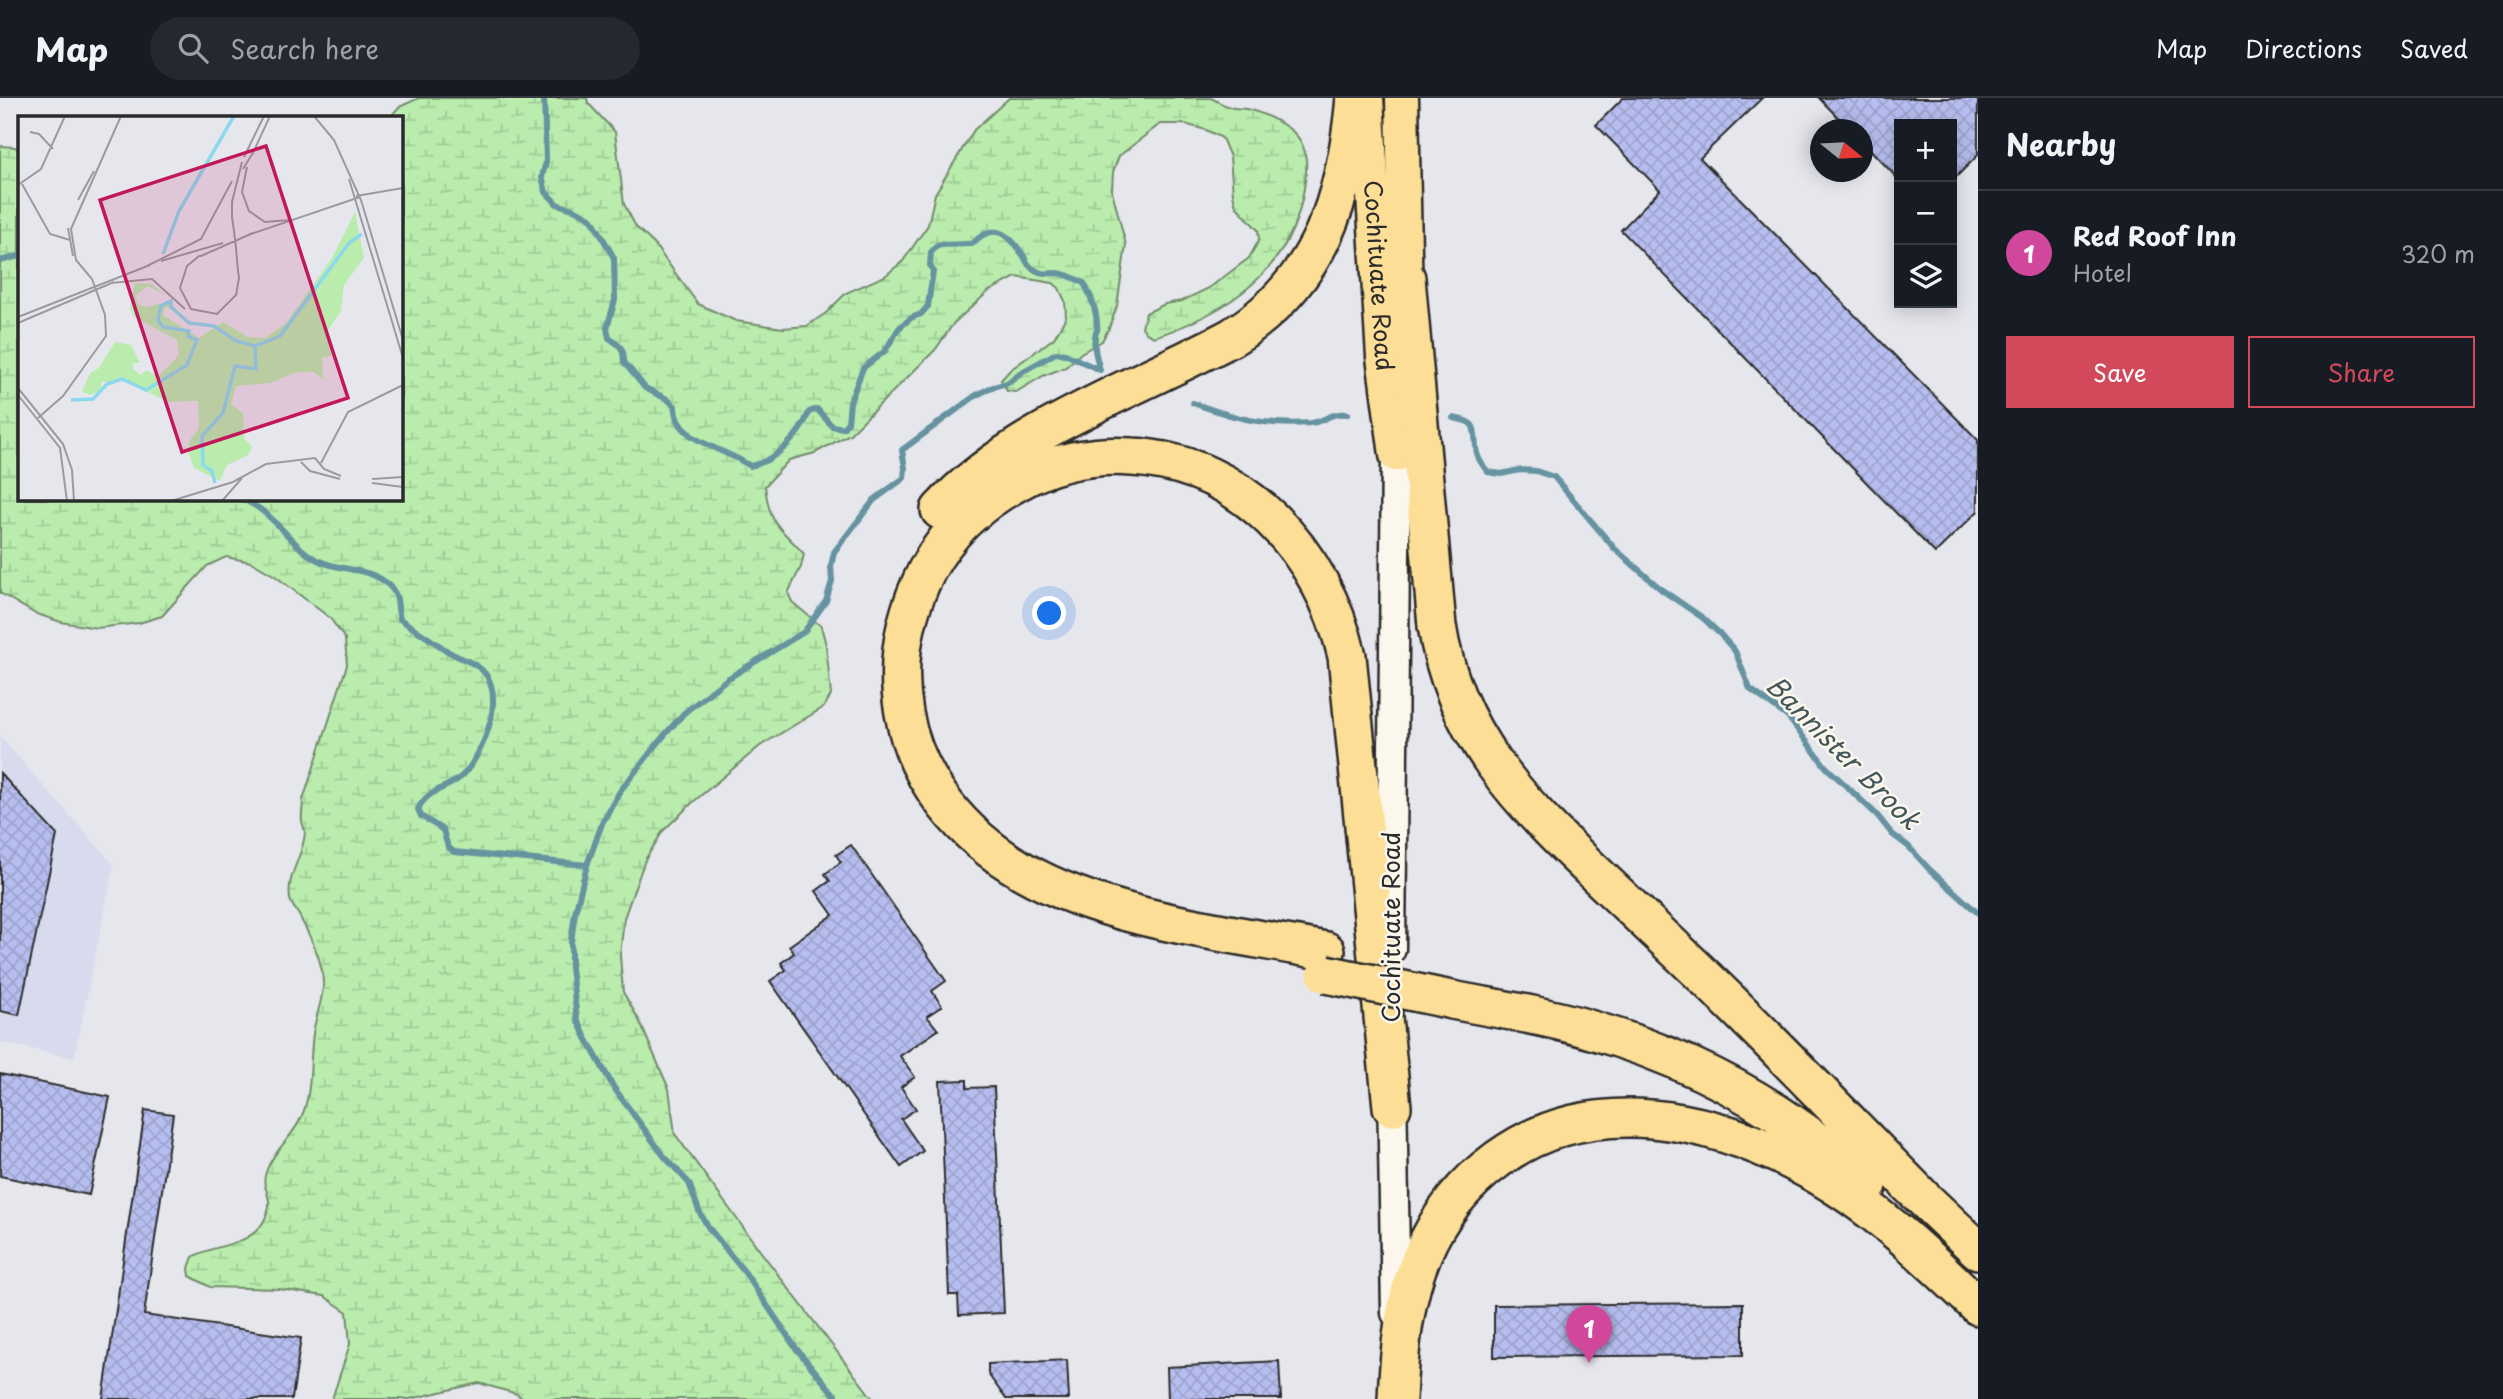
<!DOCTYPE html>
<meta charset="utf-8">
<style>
body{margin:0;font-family:"Playpen Sans",sans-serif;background:#242831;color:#f1f3f6}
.controls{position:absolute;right:21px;top:21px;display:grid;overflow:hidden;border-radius:0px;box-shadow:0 4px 18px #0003}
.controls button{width:63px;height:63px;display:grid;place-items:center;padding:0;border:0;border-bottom:2px solid #363941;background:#171b24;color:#f1f3f6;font:35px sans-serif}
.compass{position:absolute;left:1810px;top:21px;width:63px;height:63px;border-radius:50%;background:#171b24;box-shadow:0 4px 18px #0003;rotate:108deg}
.you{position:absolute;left:1050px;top:516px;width:24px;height:24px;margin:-18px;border:5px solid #fff;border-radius:50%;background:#1a73e8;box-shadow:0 0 0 10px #1a73e833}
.badge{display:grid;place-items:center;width:46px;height:46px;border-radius:50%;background:#d1495b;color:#fff;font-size:23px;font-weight:700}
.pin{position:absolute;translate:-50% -58px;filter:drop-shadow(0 2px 4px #0008)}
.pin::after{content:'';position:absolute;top:37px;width:24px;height:21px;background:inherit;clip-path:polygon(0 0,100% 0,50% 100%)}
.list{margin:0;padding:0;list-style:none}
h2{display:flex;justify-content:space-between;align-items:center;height:91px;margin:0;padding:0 28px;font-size:30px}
h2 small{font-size:23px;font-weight:400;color:#9ea1a6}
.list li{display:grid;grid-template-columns:46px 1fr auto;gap:21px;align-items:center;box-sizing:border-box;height:126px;padding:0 28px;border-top:2px solid #363941}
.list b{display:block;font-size:26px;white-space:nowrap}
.list p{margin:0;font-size:23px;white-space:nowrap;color:#9ea1a6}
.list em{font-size:23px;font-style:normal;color:#9ea1a6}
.actions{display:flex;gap:14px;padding:21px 28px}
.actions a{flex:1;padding:16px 0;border:2px solid #d1495b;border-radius:0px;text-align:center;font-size:24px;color:#d1495b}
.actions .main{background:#d1495b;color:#fff}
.icon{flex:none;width:38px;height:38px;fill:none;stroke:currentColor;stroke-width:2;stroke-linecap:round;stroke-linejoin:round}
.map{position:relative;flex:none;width:1978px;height:1301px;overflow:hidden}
header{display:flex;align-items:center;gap:42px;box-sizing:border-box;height:98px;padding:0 35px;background:#171b24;border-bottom:2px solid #363941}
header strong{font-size:33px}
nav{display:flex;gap:38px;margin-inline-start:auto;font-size:24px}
.search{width:490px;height:63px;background:#242831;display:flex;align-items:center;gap:18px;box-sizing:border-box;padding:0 24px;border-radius:38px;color:#9ea1a6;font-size:26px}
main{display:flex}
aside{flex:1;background:#171b24}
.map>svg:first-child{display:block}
.built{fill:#d8daee}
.wetland{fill:url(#wetland-marsh);stroke:#728c6c;stroke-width:2}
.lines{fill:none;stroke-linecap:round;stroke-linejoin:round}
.stream{stroke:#65939f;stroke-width:6}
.building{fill:url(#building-cross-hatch);stroke:#2b2b2b;stroke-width:2}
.secondary-casing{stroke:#2b2b2b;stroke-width:33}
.primary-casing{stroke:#2b2b2b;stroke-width:37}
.motorway-casing{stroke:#2b2b2b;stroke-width:42}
.secondary{stroke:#fbf7ec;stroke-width:28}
.primary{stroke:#fcde96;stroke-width:32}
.motorway{stroke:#fcde96;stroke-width:37}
.motorway-bridge-casing{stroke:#2b2b2b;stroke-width:42;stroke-linecap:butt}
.motorway-bridge{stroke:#fcde96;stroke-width:37}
.labels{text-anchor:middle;stroke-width:5;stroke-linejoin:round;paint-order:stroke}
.street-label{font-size:24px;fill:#2b2b2b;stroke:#fbf7ec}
.water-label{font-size:26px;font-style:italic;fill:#43565b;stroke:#fbf7ec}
.inset-river{fill:none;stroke:#8cd9ec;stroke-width:3.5}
.inset-road{fill:none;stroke:#9b9b9f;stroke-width:2}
.view{fill:#c2185b;fill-opacity:0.15;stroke:#c2185b;stroke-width:3.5}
.inset-edge{fill:none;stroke:#2b2b2b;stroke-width:3.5}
</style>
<header>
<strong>Map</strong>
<div class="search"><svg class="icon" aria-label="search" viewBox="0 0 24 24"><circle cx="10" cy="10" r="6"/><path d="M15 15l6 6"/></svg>Search here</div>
<nav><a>Map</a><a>Directions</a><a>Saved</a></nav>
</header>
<main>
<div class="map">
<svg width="1978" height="1301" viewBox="0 0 1978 1301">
<defs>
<pattern id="wetland-marsh" width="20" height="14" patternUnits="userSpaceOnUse" patternTransform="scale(1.75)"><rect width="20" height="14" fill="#b9ecad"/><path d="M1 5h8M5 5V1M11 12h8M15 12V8" fill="none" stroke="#9fcb95"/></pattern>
<pattern id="building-cross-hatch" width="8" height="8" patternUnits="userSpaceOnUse" patternTransform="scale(1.75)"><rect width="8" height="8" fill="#b6beef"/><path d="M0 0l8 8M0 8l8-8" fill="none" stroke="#9da3cd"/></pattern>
</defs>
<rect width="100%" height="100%" fill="#e6e6ed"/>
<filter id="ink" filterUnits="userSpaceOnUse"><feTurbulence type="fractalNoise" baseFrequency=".0143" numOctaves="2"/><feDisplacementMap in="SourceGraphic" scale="14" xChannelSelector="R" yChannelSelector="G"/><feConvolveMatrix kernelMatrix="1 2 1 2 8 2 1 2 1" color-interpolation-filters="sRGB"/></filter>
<g filter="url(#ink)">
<!-- built -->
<path class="built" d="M0 639 114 767 74 960 0 944Z"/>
<!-- wetland -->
<path class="wetland" d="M419 0H587L588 5 615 34 624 106 636 129 654 146 698 206 736 223 783 230 807 228 826 215 846 195 885 178 903 163 928 127 935 96 974 32 1009 0H1211C1217 3 1223 7 1230 9 1235 11 1240 10 1246 11 1261 14 1287 26 1297 38 1309 53 1307 72 1304 90 1293 171 1227 215 1154 239L1146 235 1142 229 1146 215 1165 206 1182 203 1209 190 1249 160 1259 142 1258 132 1236 108 1233 96 1230 59 1222 40 1206 32 1185 26H1160L1119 58 1113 74 1112 93 1126 147 1117 208 1109 230 1102 243 1081 255 1066 269 1043 278 1016 294 1007 293 1001 282 1010 272 1054 240 1066 219 1065 203 1059 190 1053 185 1016 179 989 193 954 225 935 252 850 336 815 355 789 362 765 388C770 429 779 428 804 456L801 469 788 495 792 504 821 528 826 547 831 597 824 609 760 648 692 705 663 733 645 762 624 820 620 858 623 894 639 922 669 991 675 1036 761 1154 873 1301H523L517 1296 479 1285 410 1301H332L350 1246 347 1214 324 1198 279 1191 210 1189 190 1178 189 1170 193 1159C212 1147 239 1149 256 1133 263 1127 270 1113 269 1104 269 1093 261 1088 266 1074 273 1053 292 1040 301 1020 313 993 309 965 313 936 315 920 322 905 323 889 324 863 311 841 300 819 297 813 291 807 290 801 286 776 305 756 305 733 305 733 302 724 302 723 301 717 303 709 303 702L347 567 345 541 330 520 275 478 251 464 226 459 207 468 162 518 139 525 97 530 61 524 34 515 0 495V48L15 49 19 52V401H401V19H390L399 9Z"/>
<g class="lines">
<!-- stream -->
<path class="stream" d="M544 0 546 64 542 79 546 94 557 106 576 112 592 121 614 160 615 202 607 230 609 240C620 247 624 250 624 264L645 290 667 301 675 308C673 343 728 351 750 368 776 363 800 338 809 314L817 311 832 328 843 330 848 324 850 304 863 270 885 253 899 230 911 220 921 216 928 208 933 173 930 168 931 154 938 147 972 146C993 124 1008 134 1023 157 1027 164 1029 170 1037 173 1044 177 1051 175 1058 175 1067 176 1076 181 1084 185 1091 198 1097 213 1097 228 1098 235 1096 231 1095 239 1093 250 1097 261 1100 272
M0 163 19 158
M1193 305C1237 321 1264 328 1311 325 1325 323 1331 314 1348 316
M1453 320C1477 324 1474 328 1476 349 1476 359 1482 367 1488 374L1501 376 1520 372 1536 373 1554 379 1615 451 1662 492 1703 520 1720 536 1735 553 1750 591 1788 619 1826 669 1877 717 1892 736 1908 748 1929 771 1978 815
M241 401C276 413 289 450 322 464 340 472 369 471 384 483 402 498 395 503 400 521 416 532 433 543 449 554 459 560 474 564 482 572 507 597 484 654 464 676 451 691 429 689 418 711L421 718 443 732 448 749 454 754 587 767 603 723 620 693 662 640 684 615 727 581 804 534 826 503 832 483 831 468 834 454 874 402 904 380 905 370 902 352 975 298 990 290 1010 284 1020 275 1056 255 1065 256 1100 272
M587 767 575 815 571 843V870L577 921 586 940 614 990 664 1058 689 1085 699 1113 708 1129 746 1176 795 1249 838 1301"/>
</g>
<!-- building -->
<path class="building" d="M1623 0H1762L1700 60 1978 342V413L1935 455 1621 132 1660 92 1596 27Z
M1819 0H1978V57L1952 83V26H1899V82L1863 44V32H1850Z
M0 675 57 737 19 917 0 913Z
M851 747 946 883 932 893 942 908 927 918 938 932 900 958 915 979 901 989 916 1011 901 1021 923 1053 901 1069 770 883 786 872 781 865 794 855 789 848 833 817 816 793 830 783 825 776 841 764 836 757Z
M0 976 110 999 89 1097 0 1078Z
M967 982V990L994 989 1004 1215 959 1217 958 1197H949L940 983Z
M145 1012 173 1016 144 1217 301 1240 292 1301H103Z
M1743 1205V1257L1494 1259V1207Z
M1067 1262 1069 1301H1006L988 1276V1266Z
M1279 1263 1281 1301H1168L1167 1269Z"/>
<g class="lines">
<!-- secondary casing -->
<g class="secondary-casing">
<path id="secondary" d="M1391 851 1396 357
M1392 990 1396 1215"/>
</g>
<!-- primary casing -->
<g class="primary-casing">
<g id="primary">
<path id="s1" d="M1367 0 1383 259 1396 357"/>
<path d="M1402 0 1406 205"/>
</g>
</g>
<!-- motorway casing -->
<g class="motorway-casing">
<path id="motorway" d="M1406 180 1437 528C1454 637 1520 704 1596 776 1636 814 1676 851 1715 889 1786 958 1854 1030 1923 1100
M940 412C1013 332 1137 290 1232 239 1321 184 1346 99 1355 0
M1326 853C1230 835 1108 822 1023 773 964 739 916 684 904 615 895 565 904 517 927 472 948 433 980 404 1019 383 1053 364 1093 356 1132 359 1243 365 1323 454 1347 558L1392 1009
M1452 902C1498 911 1547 918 1592 932 1695 962 1790 1013 1868 1087
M1907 1085 1978 1152
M1397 1301C1399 1252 1404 1200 1423 1155 1439 1117 1464 1086 1498 1061 1592 992 1714 1020 1809 1072 1872 1106 1927 1159 1978 1208"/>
</g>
<!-- secondary -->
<use href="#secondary" class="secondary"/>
<!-- primary -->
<use href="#primary" class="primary"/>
<!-- motorway -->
<use href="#motorway" class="motorway"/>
<!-- motorway-bridge casing -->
<g class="motorway-bridge-casing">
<path id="motorway-bridge" d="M1326 876 1452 902"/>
</g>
<!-- motorway-bridge -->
<use href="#motorway-bridge" class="motorway-bridge"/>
</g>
</g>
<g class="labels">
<!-- street labels -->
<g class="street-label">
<text dy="8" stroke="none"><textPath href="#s1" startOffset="178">Cochituate Road</textPath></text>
<text transform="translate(1392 829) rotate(-90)" y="8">Cochituate Road</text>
</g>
<!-- water labels -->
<g class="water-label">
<text transform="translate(1843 655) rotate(45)" y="9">Bannister Brook</text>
</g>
</g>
<!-- overview -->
<g transform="translate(18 18)">
<rect width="385" height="385" fill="#e6e6ed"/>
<path d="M337 96 346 142 326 169 323 195 308 217 318 239 304 242 305 264 296 256H279L252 267 218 270 213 288 225 297 226 322 234 331 230 339 209 349 202 365 176 352 170 335 172 324 181 312 180 285 151 286 107 265 83 266V274L73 279 64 276 72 257 81 252 97 226 113 229 122 247H115V253L123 259 128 254 140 261 161 239 159 224 116 201 112 192 117 167 134 168 147 179 130 170 118 179 119 187 127 191 149 186 160 196 147 191 145 199 181 222 205 206 230 221 247 222 268 207 314 142Z" fill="#b9ecad"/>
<path class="inset-river" d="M145 138 161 95 216 0M237 230 262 220 331 127 344 118M53 284 75 283 89 268 104 263 128 274 169 249 179 224 170 220 171 215 145 211 140 204 143 190 153 185V191L171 207 196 210 218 225 237 230 238 253 217 250 205 297 184 320 185 349 194 355 197 367"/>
<path class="inset-road" d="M296 0 316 24 343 84 385 224M12 16 21 18 35 33M234 39 252 0M226 41 246 0M224 46 214 86V101L216 115 218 132 220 155 221 162 218 179 199 198 173 193 162 172 169 150 181 140H183L235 117M229 51 224 76 231 95 247 106 272 104M225 53 236 35M331 63 385 242M4 68 32 118 52 124M0 69 23 53 47 0M338 80 385 72M60 84 76 55M50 112 55 140M230 119 342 81M143 145 205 127M129 150 183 123 214 65M93 167 134 163 167 193M0 201 132 149M0 207 96 166M0 272 45 328 54 354 56 385M0 279 42 332 49 385M20 302 45 280 88 220 87 199 74 163 58 144 53 113 103 0M283 346 292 355 322 363M303 347 330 296 385 269M354 363 385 361M354 367 385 371M153 385 215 366 248 348 297 342 306 353 323 360M204 385 224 362"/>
<path class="view" d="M248 30 330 282 164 336 82 84Z"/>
<rect width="385" height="385" class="inset-edge"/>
</g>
</svg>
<div class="controls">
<button>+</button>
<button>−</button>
<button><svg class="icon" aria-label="layers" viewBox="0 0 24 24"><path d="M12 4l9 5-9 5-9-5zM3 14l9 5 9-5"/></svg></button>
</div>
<svg class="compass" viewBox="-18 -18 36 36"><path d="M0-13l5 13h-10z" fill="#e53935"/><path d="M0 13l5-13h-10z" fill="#9ea1a6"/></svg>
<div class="you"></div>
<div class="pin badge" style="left:1589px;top:1265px;background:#d1479c">1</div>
</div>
<aside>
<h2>Nearby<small></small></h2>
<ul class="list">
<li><span class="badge" style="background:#d1479c">1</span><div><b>Red Roof Inn</b><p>Hotel</p></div><em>320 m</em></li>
</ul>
<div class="actions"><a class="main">Save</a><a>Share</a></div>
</aside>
</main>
